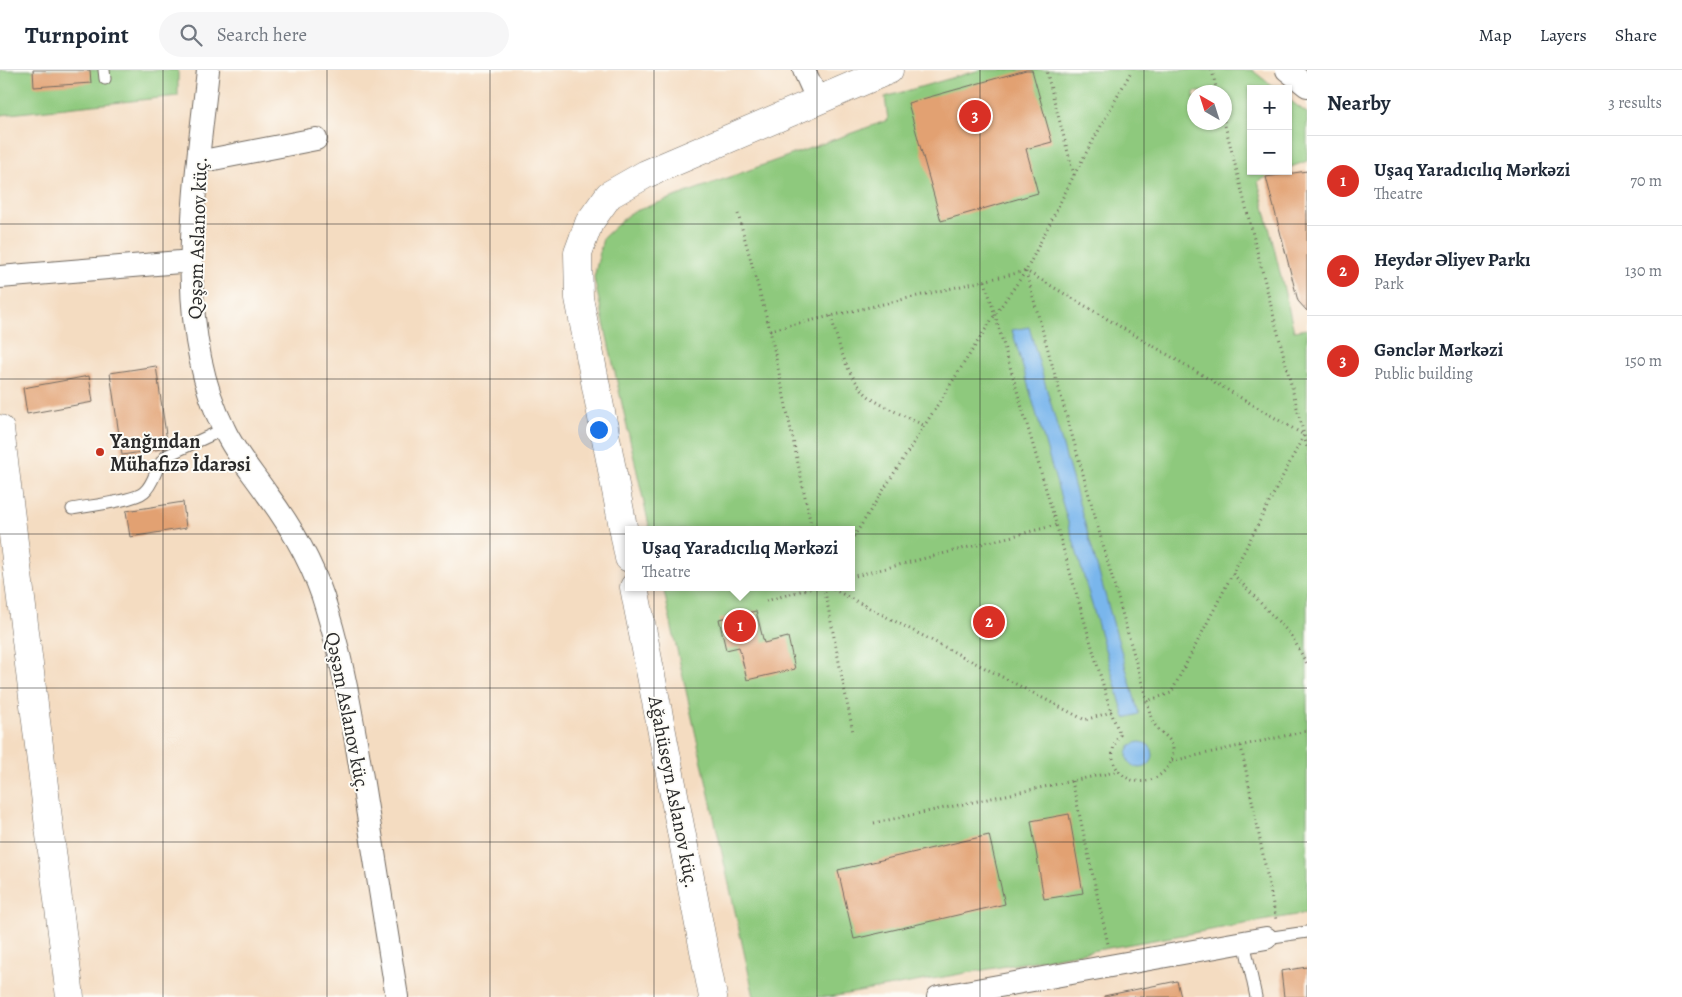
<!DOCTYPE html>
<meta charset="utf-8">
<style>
body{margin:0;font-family:Alegreya,serif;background:#f6f6f7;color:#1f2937}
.controls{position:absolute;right:15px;top:15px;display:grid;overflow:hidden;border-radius:0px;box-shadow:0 1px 4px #0004}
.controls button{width:45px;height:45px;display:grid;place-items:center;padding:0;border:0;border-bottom:1px solid #e0e1e3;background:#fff;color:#1f2937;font:25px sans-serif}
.compass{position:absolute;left:1187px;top:15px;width:45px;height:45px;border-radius:50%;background:#fff;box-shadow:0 1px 4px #0004;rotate:321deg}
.you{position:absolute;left:598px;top:359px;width:18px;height:18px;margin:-12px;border:4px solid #fff;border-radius:50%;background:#1a73e8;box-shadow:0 0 0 8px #1a73e833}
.badge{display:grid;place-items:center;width:32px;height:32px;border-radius:50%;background:#d93025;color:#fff;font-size:16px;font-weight:700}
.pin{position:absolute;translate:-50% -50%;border:2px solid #fff;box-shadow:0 1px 5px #0006}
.popup{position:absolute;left:625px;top:456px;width:230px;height:65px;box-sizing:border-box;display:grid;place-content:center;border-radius:0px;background:#fff;filter:drop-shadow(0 1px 4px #0005);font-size:16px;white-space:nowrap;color:#747a83}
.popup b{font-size:19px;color:#1f2937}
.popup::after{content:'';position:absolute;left:50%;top:100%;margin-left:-10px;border:10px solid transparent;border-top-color:#fff}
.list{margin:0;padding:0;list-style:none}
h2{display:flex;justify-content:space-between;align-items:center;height:65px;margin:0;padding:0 20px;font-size:21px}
h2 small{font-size:16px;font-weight:400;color:#747a83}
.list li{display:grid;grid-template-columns:32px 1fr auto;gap:15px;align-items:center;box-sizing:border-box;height:90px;padding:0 20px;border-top:1px solid #e0e1e3}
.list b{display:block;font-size:19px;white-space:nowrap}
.list p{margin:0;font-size:16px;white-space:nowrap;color:#747a83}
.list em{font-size:16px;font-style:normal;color:#747a83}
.icon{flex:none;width:28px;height:28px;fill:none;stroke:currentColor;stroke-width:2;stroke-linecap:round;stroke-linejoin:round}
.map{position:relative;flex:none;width:1307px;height:927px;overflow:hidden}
header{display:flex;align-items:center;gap:30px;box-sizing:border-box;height:70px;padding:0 25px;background:#fff;border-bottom:1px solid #e0e1e3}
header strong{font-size:24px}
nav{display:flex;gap:28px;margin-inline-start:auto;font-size:18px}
.search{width:350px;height:45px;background:#f6f6f7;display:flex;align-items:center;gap:12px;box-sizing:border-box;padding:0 18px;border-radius:28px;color:#747a83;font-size:19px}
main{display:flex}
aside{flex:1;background:#fff}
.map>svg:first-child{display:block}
.green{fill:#8ec97d;stroke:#5c7a54;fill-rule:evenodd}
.water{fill:#79b6ec;stroke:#52708c}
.building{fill:#e2a172}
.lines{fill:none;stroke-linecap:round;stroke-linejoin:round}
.service-casing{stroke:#716960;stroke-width:13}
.minor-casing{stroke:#716960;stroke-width:24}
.tertiary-casing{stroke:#716960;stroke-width:29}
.path{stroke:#716960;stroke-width:3;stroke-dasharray:1 4;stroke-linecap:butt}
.service{stroke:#fff;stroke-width:11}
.minor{stroke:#fff;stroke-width:22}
.tertiary{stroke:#fff;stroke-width:28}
.grid{fill:none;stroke:#2b2b2b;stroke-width:1;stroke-opacity:0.55}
.poi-dot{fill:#c8321e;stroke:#fdfcf7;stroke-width:2}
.labels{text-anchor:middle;stroke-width:4;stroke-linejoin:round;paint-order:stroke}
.street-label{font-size:20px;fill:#2b2b2b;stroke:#fdfcf7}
.poi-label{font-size:20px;font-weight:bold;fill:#2b2b2b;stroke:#fdfcf7;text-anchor:start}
</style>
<header>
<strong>Turnpoint</strong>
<div class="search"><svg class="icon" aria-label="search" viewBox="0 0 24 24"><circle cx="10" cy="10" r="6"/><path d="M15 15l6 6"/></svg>Search here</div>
<nav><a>Map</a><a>Layers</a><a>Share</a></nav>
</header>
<main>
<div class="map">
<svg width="1307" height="927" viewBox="0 0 1307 927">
<rect width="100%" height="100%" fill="#fdfcf7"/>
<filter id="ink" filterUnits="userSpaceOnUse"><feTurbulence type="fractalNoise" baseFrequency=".02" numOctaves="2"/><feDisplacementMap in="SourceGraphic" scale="10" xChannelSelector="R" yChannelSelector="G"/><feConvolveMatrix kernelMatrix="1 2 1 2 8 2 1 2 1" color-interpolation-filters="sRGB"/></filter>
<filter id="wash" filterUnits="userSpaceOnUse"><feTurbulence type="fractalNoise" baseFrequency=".0096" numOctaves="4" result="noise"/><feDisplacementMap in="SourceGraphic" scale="20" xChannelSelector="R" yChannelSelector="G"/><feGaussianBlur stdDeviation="1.12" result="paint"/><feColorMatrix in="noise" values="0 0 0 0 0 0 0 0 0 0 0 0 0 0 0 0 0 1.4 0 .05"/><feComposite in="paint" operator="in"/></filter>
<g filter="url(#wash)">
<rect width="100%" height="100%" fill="#f4dcc1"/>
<!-- green -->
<path class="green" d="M0 0H178V26L0 45Z
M980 0H1252L1276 19H1251V101H1281L1258 111 1294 261 1307 259V843L830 927H754L663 517H851V460H650L594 208 603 168 630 143 888 50 885 27ZM1194 22H1224V52H1194Z
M1288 29 1307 43V91L1288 98Z"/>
<!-- water -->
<path class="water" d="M1029 257 1139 644 1125 648 1012 260Z
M1127 685a13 13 0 1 1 26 0a13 13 0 1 1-26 0Z"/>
<g id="blocks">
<!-- building -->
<path class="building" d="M33 0H90L91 13 34 17Z
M1026 0H1032L1052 72 1026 79 1038 123 941 151 908 33Z
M1307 101V241L1298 231 1266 107Z
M156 296 168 378 122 385 110 303Z
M89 306 93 332 27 344 23 318Z
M183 432 186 458 130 467 126 441Z
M756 541 764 573 788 567 795 599 747 610 739 577 726 580 719 549Z
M1069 744 1083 823 1044 829 1031 751Z
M989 765 1005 834 854 869 838 800Z
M1307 897V927H1284L1281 901Z
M1177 911 1181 927H1104V926Z"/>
</g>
</g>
<g filter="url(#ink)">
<use href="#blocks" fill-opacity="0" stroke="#716960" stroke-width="1"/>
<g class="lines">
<!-- service casing -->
<g class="service-casing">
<path id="service" d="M104 0 105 9
M72 439C87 436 134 431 144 422 155 413 155 396 166 386L224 359
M1266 868 1307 862
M1244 871 1256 927"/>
</g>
<!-- minor casing -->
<g class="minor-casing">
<path id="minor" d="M208 0C196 114 171 253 224 359 235 383 252 402 267 424 293 459 315 497 327 540 345 599 354 659 364 720 375 789 386 858 397 927
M804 0 818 31
M1287 0 1307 16
M198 92 316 69
M0 207 192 191
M938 927 1266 868"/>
</g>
<!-- tertiary casing -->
<g class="tertiary-casing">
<path id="tertiary" d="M0 359 70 927
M629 488 579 228 578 183 589 153 609 125 646 104 889 0
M634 517 713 927"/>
</g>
<!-- path -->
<path class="path" d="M1212 0 1217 22
M1224 51 1307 377
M1074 105 1132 0
M738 144 770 260 812 460
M1026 202 1147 631
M985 211 1111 642
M831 246C839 275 845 303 867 325 878 335 910 348 925 356
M770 260 1026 201 1074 105 1046 0
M851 471 994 246 1026 201
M1233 504 1291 565 1307 594
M851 507 1056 455
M824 517 853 662
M829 517 1085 650 1111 642 1120 665C1095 697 1140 731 1167 698 1171 692 1173 688 1173 680 1172 666 1159 664 1154 653 1150 647 1149 638 1147 631L1171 623 1304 365 1026 201
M766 531 814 517
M1241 676 1276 849
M1172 691 1307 661
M1072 711 1108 874
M874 753 1119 701"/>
<!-- service -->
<use href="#service" class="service"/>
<!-- minor -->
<use href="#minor" class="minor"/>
<!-- tertiary -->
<use href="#tertiary" class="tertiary"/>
</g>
</g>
<!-- grid -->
<path class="grid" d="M163 0V927M327 0V927M490 0V927M654 0V927M817 0V927M980 0V927M1144 0V927M0 154H1307M0 309H1307M0 464H1307M0 618H1307M0 772H1307"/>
<!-- markers -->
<circle class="poi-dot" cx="100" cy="382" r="5"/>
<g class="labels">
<!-- street labels -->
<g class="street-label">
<text transform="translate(197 168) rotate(-88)" y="7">Qəşəm Aslanov küç.</text>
<text transform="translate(348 642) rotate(79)" y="7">Qəşəm Aslanov küç.</text>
<text transform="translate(674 722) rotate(79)" y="7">Ağahüseyn Aslanov küç.</text>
</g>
<!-- poi labels -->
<g class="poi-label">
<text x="110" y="378">Yanğından<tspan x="110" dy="23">Mühafizə İdarəsi</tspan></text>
</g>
</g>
</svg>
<div class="controls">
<button>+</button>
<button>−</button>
</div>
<svg class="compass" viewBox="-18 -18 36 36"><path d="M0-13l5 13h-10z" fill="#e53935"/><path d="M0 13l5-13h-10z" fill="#747a83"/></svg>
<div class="you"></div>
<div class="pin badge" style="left:740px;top:556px">1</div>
<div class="popup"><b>Uşaq Yaradıcılıq Mərkəzi</b>Theatre</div>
<div class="pin badge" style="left:989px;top:552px">2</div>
<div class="pin badge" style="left:975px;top:46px">3</div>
</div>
<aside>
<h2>Nearby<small>3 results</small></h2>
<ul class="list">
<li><span class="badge">1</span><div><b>Uşaq Yaradıcılıq Mərkəzi</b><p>Theatre</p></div><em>70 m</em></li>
<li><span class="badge">2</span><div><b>Heydər Əliyev Parkı</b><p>Park</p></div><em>130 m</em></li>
<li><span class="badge">3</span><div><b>Gənclər Mərkəzi</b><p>Public building</p></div><em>150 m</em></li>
</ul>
</aside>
</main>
